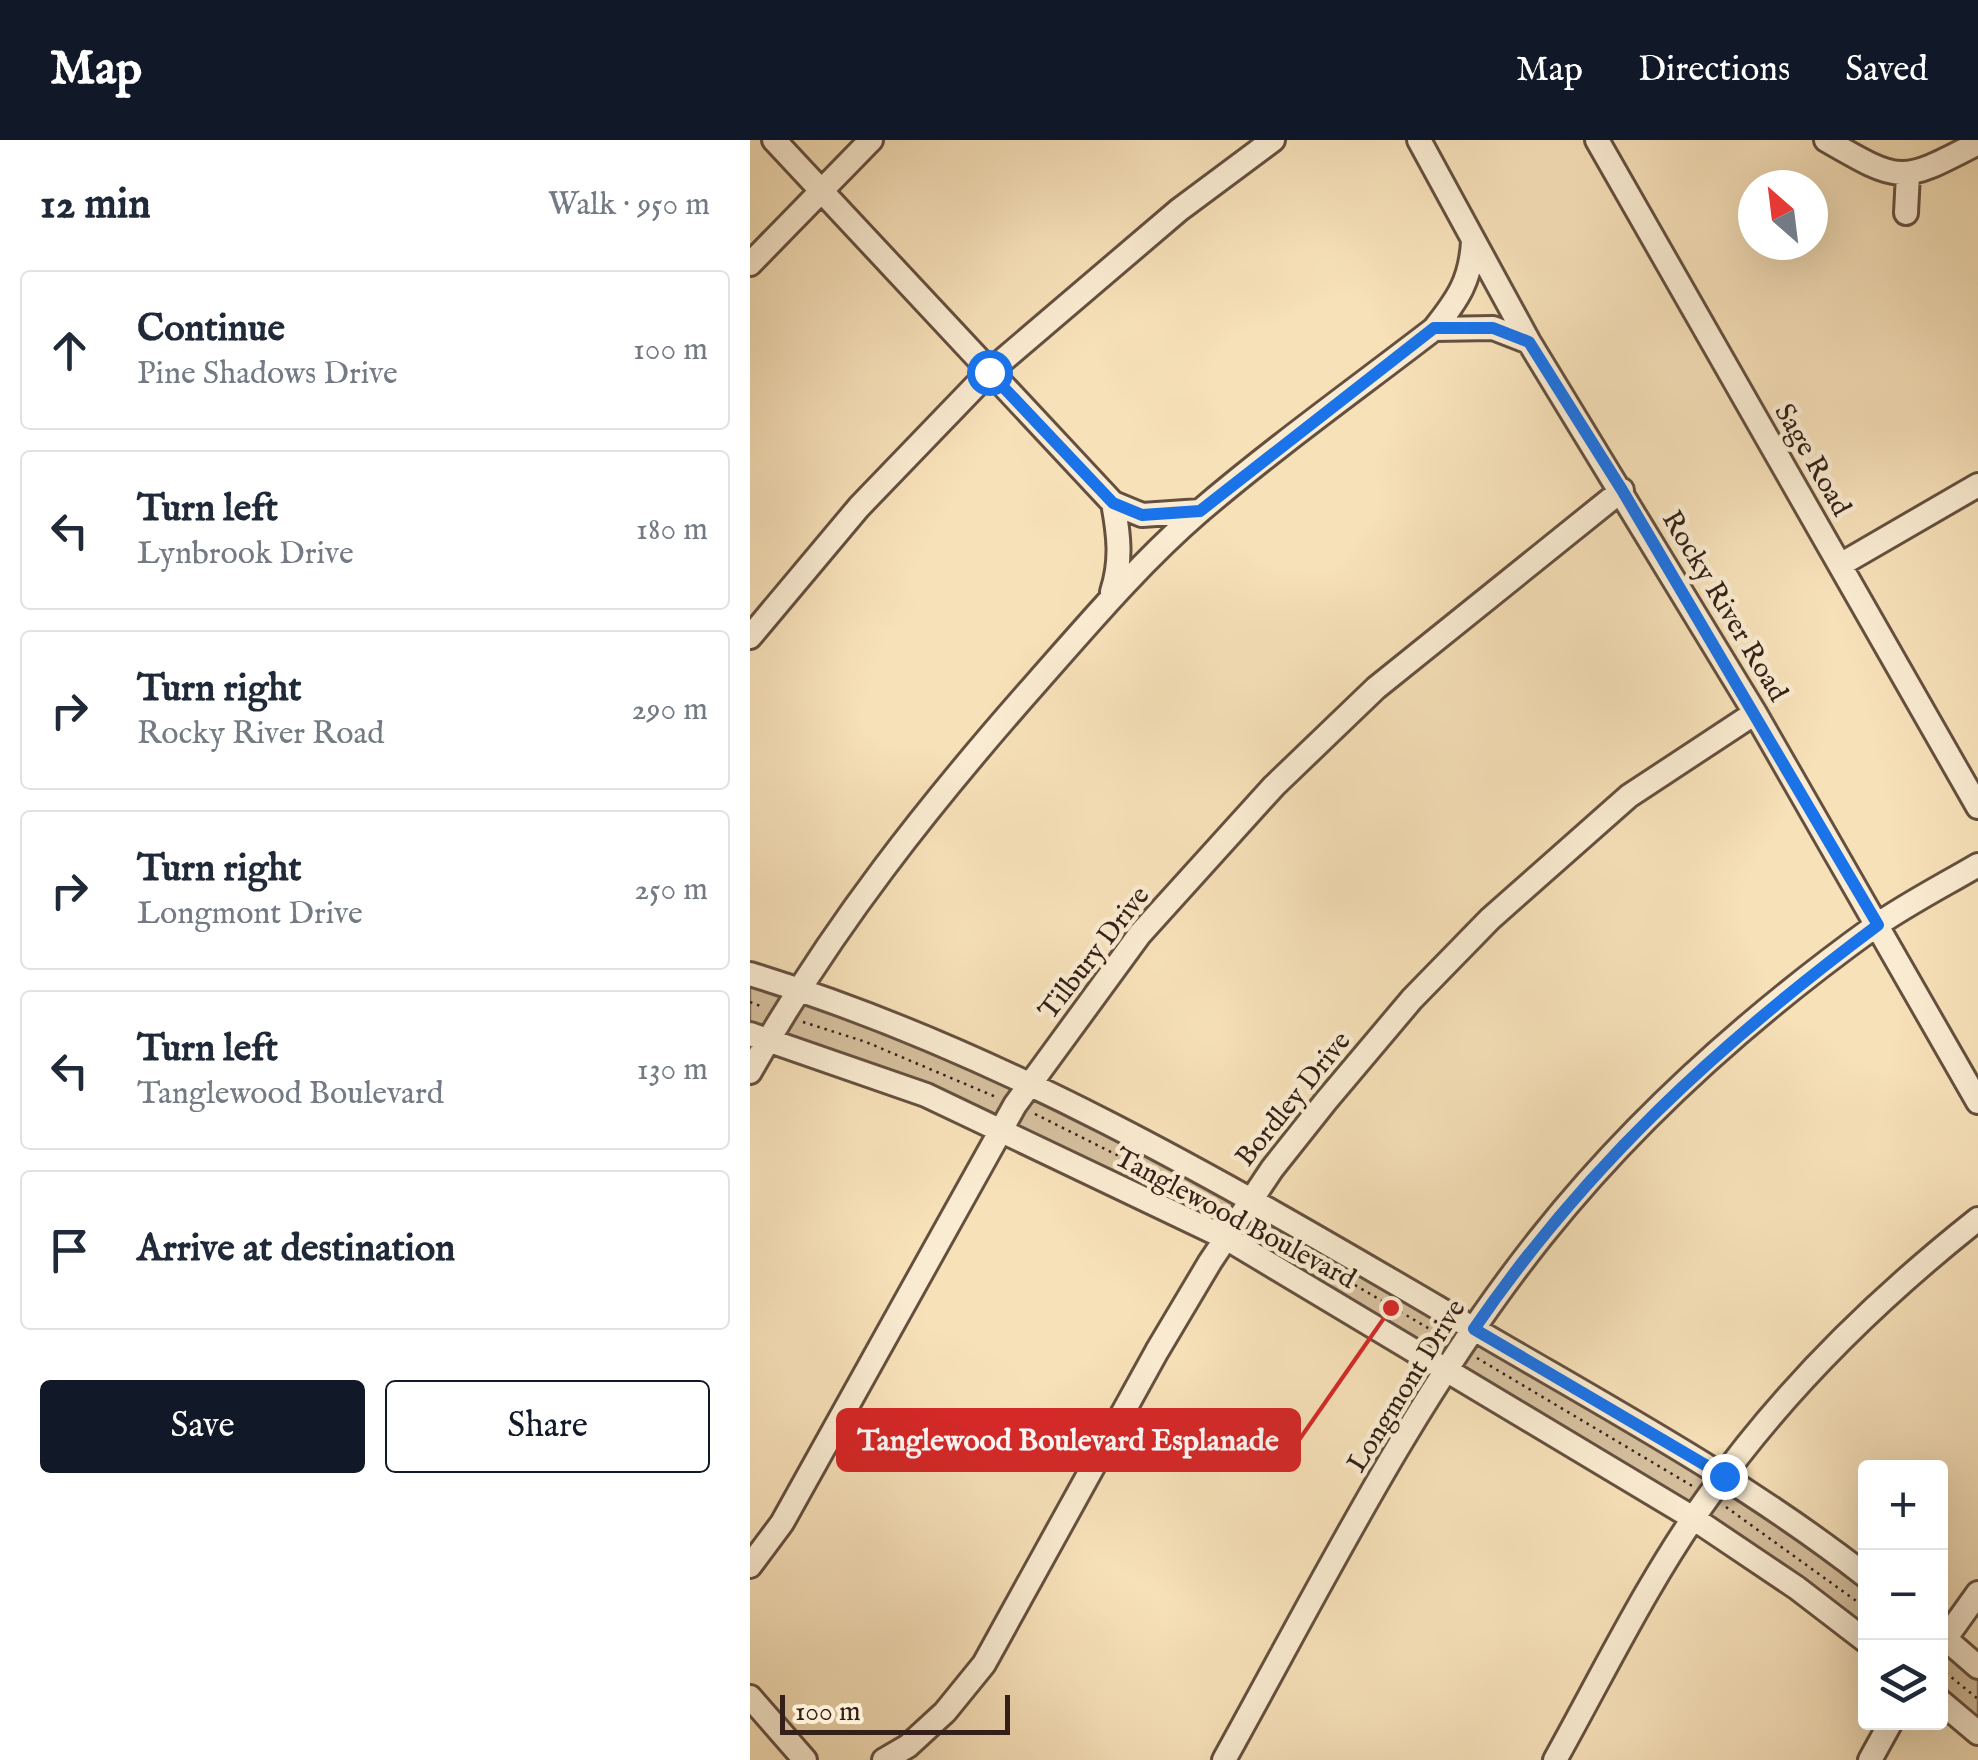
<!DOCTYPE html>
<meta charset="utf-8">
<style>
body{margin:0;font-family:"IM FELL English",serif;background:#f6f6f7;color:#1f2937}
.controls{position:absolute;right:30px;bottom:30px;display:grid;overflow:hidden;border-radius:10px;box-shadow:0 10px 40px #0002}
.controls button{width:90px;height:90px;display:grid;place-items:center;padding:0;border:0;border-bottom:2px solid #e0e1e3;background:#fff;color:#1f2937;font:50px sans-serif}
.compass{position:absolute;left:988px;top:30px;width:90px;height:90px;border-radius:50%;background:#fff;box-shadow:0 10px 40px #0002;rotate:332deg}
.scale{position:absolute;left:30px;bottom:25px;width:230px;box-sizing:border-box;padding-left:10px;border:5px solid #342018;border-top:0;font-size:28px;line-height:35px;white-space:nowrap;color:#342018;-webkit-text-stroke:8px #faecd2;paint-order:stroke}
.stop{position:absolute;width:30px;height:30px;margin:-22px;border:8px solid #1a73e8;border-radius:50%;background:#fff}
.stop.end{background:#1a73e8;border-color:#fff;box-shadow:0 2px 10px #0008}
.list{margin:0;padding:0;list-style:none}
h2{display:flex;justify-content:space-between;align-items:center;height:130px;margin:0;padding:0 40px;font-size:42px}
h2 small{font-size:32px;font-weight:400;color:#747a83}
.list li{display:grid;grid-template-columns:65px 1fr auto;gap:30px;align-items:center;box-sizing:border-box;height:160px;margin:0 20px 20px;padding:0 20px;border:2px solid #e0e1e3;border-radius:10px}
.list b{display:block;font-size:38px;white-space:nowrap}
.list p{margin:0;font-size:32px;white-space:nowrap;color:#747a83}
.list em{font-size:32px;font-style:normal;color:#747a83}
.actions{display:flex;gap:20px;padding:30px 40px}
.actions a{flex:1;padding:22px 0;border:2px solid #111827;border-radius:10px;text-align:center;font-size:35px;color:#111827}
.actions .main{background:#111827;color:#fff}
.icon{flex:none;width:55px;height:55px;fill:none;stroke:currentColor;stroke-width:2;stroke-linecap:round;stroke-linejoin:round}
.map{position:relative;flex:none;width:1228px;height:1620px;overflow:hidden}
header{display:flex;align-items:center;gap:60px;box-sizing:border-box;height:140px;padding:0 50px;background:#111827;color:#fff}
header strong{font-size:48px}
nav{display:flex;gap:55px;margin-inline-start:auto;font-size:35px}
main{display:flex}
aside{flex:1;background:#fff}
.map>svg:first-child{display:block}
.green{fill:#d6c09e;stroke:#85705b;stroke-width:2.5}
.lines{fill:none;stroke-linecap:round;stroke-linejoin:round}
.minor-casing{stroke:#655040;stroke-width:28}
.path{stroke:#342018;stroke-width:2.5;stroke-dasharray:2.5 5;stroke-linecap:butt}
.minor{stroke:#faecd2;stroke-width:22}
.route{stroke:#1a73e8;stroke-width:12}
.labels{text-anchor:middle;stroke-width:9;stroke-linejoin:round;paint-order:stroke}
.street-label{font-size:28px;fill:#342018;stroke:#faecd2}
.leader{fill:none;stroke:#d62828;stroke-width:4}
.callout-dot{fill:#d62828;stroke:#faecd2;stroke-width:4}
.callout{fill:#d62828;stroke:#d62828;stroke-width:4}
.callout-label{font-size:30px;text-anchor:middle;font-weight:bold;fill:#fff}
</style>
<header>
<strong>Map</strong>
<nav><a>Map</a><a>Directions</a><a>Saved</a></nav>
</header>
<main>
<aside>
<h2>12 min<small>Walk · 950 m</small></h2>
<ul class="list">
<li><svg class="icon" aria-label="ahead" viewBox="0 0 24 24"><path d="M12 20V5M6 11l6-6 6 6"/></svg><div><b>Continue</b><p>Pine Shadows Drive</p></div><em>100 m</em></li>
<li><svg class="icon" aria-label="left" viewBox="0 0 24 24"><path d="M17 20v-9H6M10 6l-5 5 5 5"/></svg><div><b>Turn left</b><p>Lynbrook Drive</p></div><em>180 m</em></li>
<li><svg class="icon" aria-label="right" viewBox="0 0 24 24"><path d="M7 20v-9h11M14 6l5 5-5 5"/></svg><div><b>Turn right</b><p>Rocky River Road</p></div><em>290 m</em></li>
<li><svg class="icon" aria-label="right" viewBox="0 0 24 24"><path d="M7 20v-9h11M14 6l5 5-5 5"/></svg><div><b>Turn right</b><p>Longmont Drive</p></div><em>250 m</em></li>
<li><svg class="icon" aria-label="left" viewBox="0 0 24 24"><path d="M17 20v-9H6M10 6l-5 5 5 5"/></svg><div><b>Turn left</b><p>Tanglewood Boulevard</p></div><em>130 m</em></li>
<li><svg class="icon" aria-label="arrive" viewBox="0 0 24 24"><path d="M6 21V4h12l-3 4 3 4H6"/></svg><div><b>Arrive at destination</b></div></li>
</ul>
<div class="actions"><a class="main">Save</a><a>Share</a></div>
</aside>
<div class="map">
<svg width="1228" height="1620" viewBox="0 0 1228 1620">
<rect width="100%" height="100%" fill="#f7e1b9"/>
<filter id="stains"><feTurbulence type="fractalNoise" baseFrequency=".002" numOctaves="4"/><feColorMatrix values="0 0 0 0 .2 0 0 0 0 .09 0 0 0 0 .02 0 0 0 .5 -.17"/></filter>
<radialGradient id="worn" r=".72"><stop offset=".6" stop-color="#630" stop-opacity="0"/><stop offset="1" stop-color="#630" stop-opacity=".3"/></radialGradient>
<!-- green -->
<path class="green" d="M0 839 159 898 494 1060 966 1337 1115 1444V1496L472 1091 0 887Z
M1190 1501 1228 1533V1587L1191 1555Z"/>
<g class="lines">
<!-- minor casing -->
<g class="minor-casing">
<path id="minor" d="M24 0 363 363 392 375 450 371
M669 0 779 202 1005 573 1228 962
M847 0 1228 667
M1076 0C1152 44 1151 43 1228 3
M1156 73 1158 34
M0 124 121 0
M684 189 743 188 779 202
M1090 425 1228 345
M362 452C372 421 369 395 363 363
M0 497 109 367 239 232 429 70 523 0
M0 834C256 912 490 1052 719 1186 853 1265 992 1339 1116 1436
M0 894 176 955 476 1098 943 1378 1047 1448 1116 1501
M0 932C80 789 180 663 288 541 340 482 391 422 450 371 525 307 606 249 684 189 708 159 721 140 723 101
M0 1426 32 1383 265 965 390 794 524 646 626 548 872 350
M1190 1494 1228 1527
M1190 1506 1228 1453
M0 1557 55 1620
M1190 1561 1228 1593
M134 1620 158 1606 195 1572 234 1524 407 1211 460 1122 522 1029 576 961 662 859 740 779 879 656 1005 573
M474 1620C573 1442 665 1255 792 1096 886 978 1002 875 1124 787 1157 764 1194 745 1228 725
M805 1620C854 1532 899 1439 958 1357 1032 1252 1127 1159 1228 1079
M1120 1620 1141 1582"/>
</g>
<!-- path -->
<path class="path" d="M0 862 13 867
M53 882 116 902 246 957
M285 974 475 1069
M508 1088 695 1198
M727 1218 944 1347
M976 1367 1116 1468
M1190 1528 1228 1559"/>
<!-- minor -->
<use href="#minor" class="minor"/>
</g>
<g class="lines">
<!-- route -->
<path class="route" d="M239 232 363 363 392 375 450 371 684 188H743L779 202 872 350 1128 785C970 903 836 1025 724 1189L974 1336"/>
</g>
<g class="labels">
<!-- street labels -->
<g class="street-label">
<text transform="translate(1064 319) rotate(60)" y="10">Sage Road</text>
<text transform="translate(976 465) rotate(59)" y="10">Rocky River Road</text>
<text transform="translate(343 812) rotate(-52)" y="10">Tilbury Drive</text>
<text transform="translate(542 958) rotate(-51)" y="10">Bordley Drive</text>
<text transform="translate(486 1077) rotate(28)" y="10">Tanglewood Boulevard</text>
<text transform="translate(655 1245) rotate(-58)" y="10">Longmont Drive</text>
</g>
</g>
<!-- callouts -->
<path class="leader" d="M641 1168L549 1300"/>
<circle class="callout-dot" cx="641" cy="1168" r="10"/>
<rect class="callout" x="88" y="1270" width="461" height="60" rx="10"/>
<g class="callout-label">
<text x="318" y="1310">Tanglewood Boulevard Esplanade</text>
</g>
<rect width="100%" height="100%" filter="url(#stains)"/>
<rect width="100%" height="100%" fill="url(#worn)"/>
</svg>
<div class="controls">
<button>+</button>
<button>−</button>
<button><svg class="icon" aria-label="layers" viewBox="0 0 24 24"><path d="M12 4l9 5-9 5-9-5zM3 14l9 5 9-5"/></svg></button>
</div>
<svg class="compass" viewBox="-18 -18 36 36"><path d="M0-13l5 13h-10z" fill="#e53935"/><path d="M0 13l5-13h-10z" fill="#747a83"/></svg>
<div class="scale">100 m</div>
<div class="stop" style="left:239px;top:232px"></div>
<div class="stop end" style="left:974px;top:1336px"></div>
</div>
</main>
